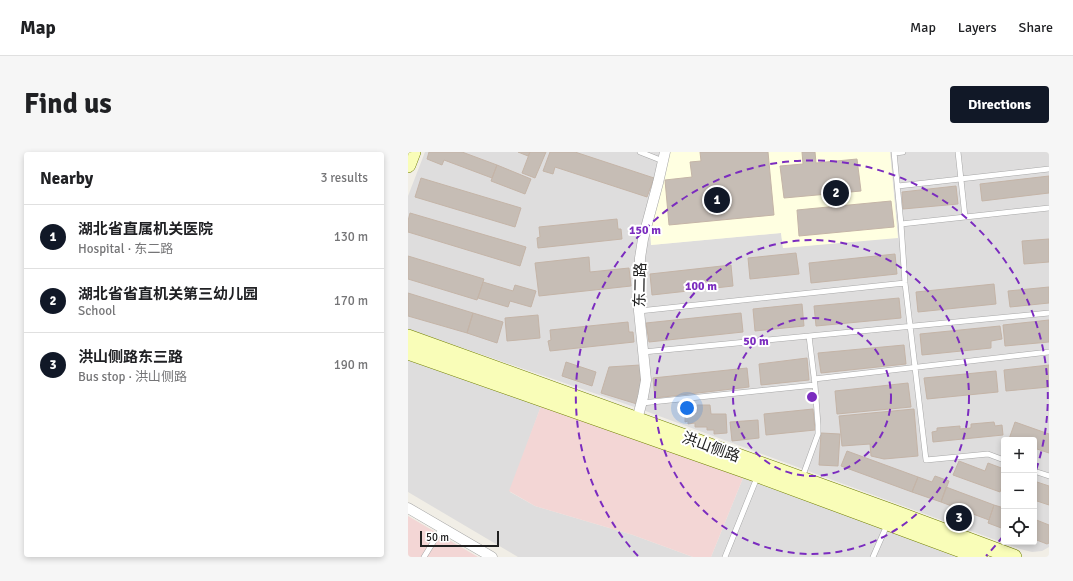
<!DOCTYPE html>
<meta charset="utf-8">
<style>
body{margin:0;font-family:Signika,"Noto Sans SC",sans-serif;background:#f6f6f6;color:#202124}
.controls{position:absolute;right:12px;bottom:12px;display:grid;overflow:hidden;border-radius:4px;box-shadow:0 2px 6px #0003}
.controls button{width:36px;height:36px;display:grid;place-items:center;padding:0;border:0;border-bottom:1px solid #e0e0e0;background:#fff;color:#202124;font:20px sans-serif}
.scale{position:absolute;left:12px;bottom:10px;width:79px;box-sizing:border-box;padding-left:4px;border:2px solid #202020;border-top:0;font-size:11px;line-height:14px;white-space:nowrap;color:#202020;-webkit-text-stroke:3px #fff;paint-order:stroke}
.you{position:absolute;left:279px;top:256px;width:14px;height:14px;margin:-10px;border:3px solid #fff;border-radius:50%;background:#1a73e8;box-shadow:0 0 0 6px #1a73e833}
.badge{display:grid;place-items:center;width:26px;height:26px;border-radius:50%;background:#111827;color:#fff;font-size:13px;font-weight:700}
.pin{position:absolute;translate:-50% -50%;border:2px solid #fff;box-shadow:0 1px 4px #0006}
.list{margin:0;padding:0;list-style:none}
h2{display:flex;justify-content:space-between;align-items:center;height:52px;margin:0;padding:0 16px;font-size:17px}
h2 small{font-size:13px;font-weight:400;color:#757577}
.list li{display:grid;grid-template-columns:26px 1fr auto;gap:12px;align-items:center;box-sizing:border-box;height:64px;padding:0 16px;border-top:1px solid #e0e0e0}
.list b{display:block;font-size:15px;white-space:nowrap}
.list p{margin:0;font-size:13px;white-space:nowrap;color:#757577}
.list em{font-size:13px;font-style:normal;color:#757577}
.icon{flex:none;width:22px;height:22px;fill:none;stroke:currentColor;stroke-width:2;stroke-linecap:round;stroke-linejoin:round}
.map{position:relative;flex:none;width:641px;height:405px;overflow:hidden;border-radius:4px}
header{display:flex;align-items:center;gap:24px;box-sizing:border-box;height:56px;padding:0 20px;background:#fff;border-bottom:1px solid #e0e0e0}
header strong{font-size:19px}
nav{display:flex;gap:22px;margin-inline-start:auto;font-size:14px}
.intro{display:flex;align-items:center;justify-content:space-between;box-sizing:border-box;height:96px;padding:0 24px}
h1{margin:0;font-size:28px}
.button{padding:10px 18px;border-radius:4px;background:#111827;color:#fff;font-size:14px;font-weight:700}
main{display:flex;gap:24px;padding:0 24px}
aside{flex:1;background:#fff;border-radius:4px;box-shadow:0 2px 6px #0003}
.map>svg:first-child{display:block}
.residential{fill:#dedddd;fill-rule:evenodd}
.commercial{fill:#f3d6d5}
.education{fill:#ffffe1}
.building{fill:#c6bdb5;stroke:#c4b4a7}
.lines{fill:none;stroke-linecap:round;stroke-linejoin:round}
.lane-casing{stroke:#a7a7a7;stroke-width:6}
.street-casing{stroke:#a7a7a7;stroke-width:11}
.secondary-casing{stroke:#6f7e00;stroke-width:16}
.lane{stroke:#fff;stroke-width:5}
.street{stroke:#fff;stroke-width:10}
.secondary{stroke:#f9fdb8;stroke-width:15}
.ring{fill:none;stroke:#7b2cbf;stroke-width:2;stroke-dasharray:7 5}
.labels{text-anchor:middle;stroke-width:4;stroke-linejoin:round;paint-order:stroke}
.street-label{font-size:15px;fill:#202020;stroke:#fff}
.centre{fill:#7b2cbf;stroke:#fff;stroke-width:2}
.ring-label{font-size:12px;text-anchor:middle;font-weight:bold;fill:#7b2cbf;stroke:#fff;stroke-width:4;stroke-linejoin:round;paint-order:stroke}
</style>
<header>
<strong>Map</strong>
<nav><a>Map</a><a>Layers</a><a>Share</a></nav>
</header>
<div class="intro"><h1>Find us</h1><a class="button">Directions</a></div>
<main>
<aside>
<h2>Nearby<small>3 results</small></h2>
<ul class="list">
<li><span class="badge">1</span><div><b>湖北省直属机关医院</b><p>Hospital · 东二路</p></div><em>130 m</em></li>
<li><span class="badge">2</span><div><b>湖北省省直机关第三幼儿园</b><p>School</p></div><em>170 m</em></li>
<li><span class="badge">3</span><div><b>洪山侧路东三路</b><p>Bus stop · 洪山侧路</p></div><em>190 m</em></li>
</ul>
</aside>
<div class="map">
<svg width="641" height="405" viewBox="0 0 641 405">
<rect width="100%" height="100%" fill="#f1eee6"/>
<!-- residential -->
<path class="residential" d="M17 0H260L243 93 373 81 375 96 490 85 482 0H641V395L634 399 624 400 612 397 232 257 0 177V44ZM596 288H626V390H596Z
M0 208 133 254 102 340 127 354 225 383 285 405H110L0 340Z
M335 326 481 379 548 405H303Z"/>
<!-- commercial -->
<path class="commercial" d="M133 254 258 298 335 326 303 405H285L225 383 127 354 101 339Z
M0 364 70 405H0Z"/>
<!-- education -->
<path class="education" d="M260 0H482L490 86 375 96 373 81 243 93 242 79Z"/>
<!-- building -->
<path class="building" d="M21 0H54L89 13 84 26 36 8 34 13 19 7Z
M110 0H122L120 4Z
M122 0H138L127 26 114 21Z
M142 0H167L246 26 239 45 147 15 145 22 135 19Z
M292 0H360L366 63 261 73 257 28 284 25 282 10 293 9Z
M394 0H407L408 11 449 7 453 39 376 46 372 14 395 12Z
M89 13 123 27 117 42 83 29Z
M641 24V41L574 49 572 32Z
M13 26 113 56 107 75 7 45Z
M548 34 550 52 495 57 494 40Z
M483 49 486 75 391 84 389 58Z
M2 61 118 95 112 114 0 80V69Z
M209 67 210 77H213L214 87 130 96 129 86 132 85 131 75Z
M641 87V110L616 112 614 89Z
M388 101 391 122 342 127 340 106Z
M487 102 489 122 403 131 401 111Z
M0 104 76 127 69 148 0 127Z
M181 105 182 120 221 116 223 134 131 144 127 111Z
M323 113 325 134 244 143 242 122Z
M75 130 105 139 107 133 128 139 123 155 102 149 100 155 70 146Z
M586 132 588 152 510 160 508 140Z
M641 135V151L602 155 600 139Z
M0 141 65 161 59 181 0 164Z
M491 146 493 166 408 174 406 154Z
M394 152 396 174 347 179 345 157Z
M65 161 95 170 89 191 59 181Z
M333 161 335 180 241 190 238 171Z
M130 163 132 186 99 189 97 166Z
M641 168V190L597 194 595 173Z
M220 170 221 180H225L226 190 142 199 140 189 143 188 142 178Z
M592 174 594 187 583 189V196L514 203 512 182Z
M496 193 498 212 413 221 410 201Z
M399 206 401 228 353 233 351 212Z
M158 210 188 220 184 234 154 224Z
M232 213 233 240 229 252 193 241 201 215Z
M641 213V235L598 239 596 218Z
M339 216 341 235 247 246 245 226Z
M588 219 590 240 519 247 516 226Z
M500 231 503 255 429 262 427 239Z
M289 253H302L303 262H318L319 281 306 282V278H299V275H287V271L280 272V269L277 270V261H289Z
M405 257 407 278 358 283 356 262Z
M506 257 510 304 476 307 463 304 462 292 434 294 431 264Z
M350 268 351 286 324 289 322 270Z
M586 270 587 274 594 273 595 283 525 290 524 280 529 279V276L552 274V277L563 276V272Z
M607 270 641 282V301L626 296V288H605L601 287Z
M413 281 432 282 430 314 411 313Z
M439 299 510 325 504 340 433 314Z
M551 309 577 319 580 311 596 317V329L592 340 545 323Z
M527 324 541 329 533 350 504 340 510 325 524 330Z
M626 329 641 334V353L626 348Z
M538 335 586 353 581 368 533 350Z
M586 353 596 356V377L580 371Z
M626 367 641 373V391L639 392 626 387Z"/>
<g class="lines">
<!-- lane casing -->
<g class="lane-casing">
<path id="lane" d="M232 0 255 9
M486 0 493 72 497 131 518 308 580 302 596 308
M550 0 557 65
M487 1 495 0
M490 34 641 17
M493 72 641 56
M231 159 497 131
M235 200 641 161
M406 227 641 200
M234 251 407 233
M626 319 641 324
M394 326 410 282V273L407 233 401 184
M16 405 34 376
M317 405 350 323
M465 405 479 373"/>
</g>
<!-- street casing -->
<g class="street-casing">
<path id="street" d="M229 268 235 245 238 228 231 159 232 106 235 87 250 31 257 0
M0 356 84 405"/>
</g>
<!-- secondary casing -->
<g class="secondary-casing">
<path id="secondary" d="M0 13 5 0
M0 185 485 360 606 405
M0 200 350 323 572 405"/>
</g>
<!-- lane -->
<use href="#lane" class="lane"/>
<!-- street -->
<use href="#street" class="street"/>
<!-- secondary -->
<use href="#secondary" class="secondary"/>
</g>
<!-- distance rings -->
<g class="ring">
<circle cx="404" cy="245" r="79"/>
<circle cx="404" cy="245" r="157"/>
<path d="M595 384A236 236 0 0 1 578 404M230 404A236 236 0 1 1 626 324"/>
</g>
<g class="labels">
<!-- street labels -->
<g class="street-label">
<text transform="translate(232 133) rotate(-89)" y="5">东二路</text>
<text transform="translate(303 295) rotate(20)" y="5">洪山侧路</text>
</g>
</g>
<circle cx="404" cy="245" r="6" class="centre"/>
<g class="ring-label">
<text x="237" y="82">150 m</text>
<text x="293" y="138">100 m</text>
<text x="348" y="193">50 m</text>
</g>
</svg>
<div class="controls">
<button>+</button>
<button>−</button>
<button><svg class="icon" aria-label="locate" viewBox="0 0 24 24"><circle cx="12" cy="12" r="6"/><path d="M12 2v4M12 18v4M2 12h4M18 12h4"/></svg></button>
</div>
<div class="scale">50 m</div>
<div class="you"></div>
<div class="pin badge" style="left:309px;top:48px">1</div>
<div class="pin badge" style="left:428px;top:41px">2</div>
<div class="pin badge" style="left:551px;top:366px">3</div>
</div>
</main>
